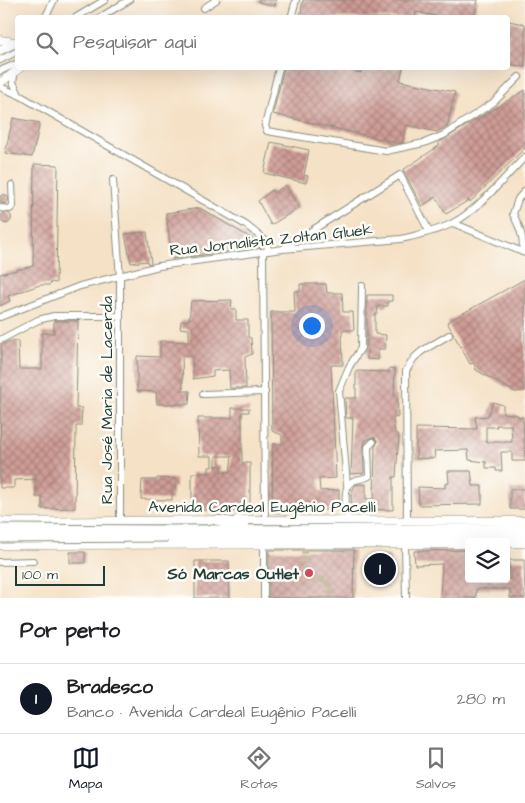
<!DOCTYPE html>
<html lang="pt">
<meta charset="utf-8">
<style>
body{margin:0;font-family:"Architects Daughter",sans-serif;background:#f2f2f2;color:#202124}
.controls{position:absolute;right:15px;bottom:15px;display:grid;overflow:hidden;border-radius:5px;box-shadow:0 5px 20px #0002}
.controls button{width:45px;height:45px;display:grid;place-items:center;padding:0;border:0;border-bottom:1px solid #e0e0e0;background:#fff;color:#202124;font:25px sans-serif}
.scale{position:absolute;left:15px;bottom:12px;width:90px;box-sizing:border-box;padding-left:5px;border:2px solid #1f3d34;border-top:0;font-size:14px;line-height:18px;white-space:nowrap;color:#1f3d34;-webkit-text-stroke:4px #fdfcf7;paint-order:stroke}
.you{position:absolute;left:311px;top:325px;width:18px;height:18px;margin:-12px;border:4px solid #fff;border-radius:50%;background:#1a73e8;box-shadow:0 0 0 8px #1a73e833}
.badge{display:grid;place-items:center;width:32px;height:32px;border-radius:50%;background:#111827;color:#fff;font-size:16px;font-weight:700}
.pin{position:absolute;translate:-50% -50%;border:2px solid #fff;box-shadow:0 1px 5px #0006}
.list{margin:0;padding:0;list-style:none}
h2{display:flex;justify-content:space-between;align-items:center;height:65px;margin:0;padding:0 20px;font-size:21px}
h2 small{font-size:16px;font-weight:400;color:#757577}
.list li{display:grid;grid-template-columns:32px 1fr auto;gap:15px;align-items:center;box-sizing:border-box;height:70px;padding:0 20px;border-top:1px solid #e0e0e0}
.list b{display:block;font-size:19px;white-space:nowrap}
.list p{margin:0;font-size:16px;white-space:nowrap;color:#757577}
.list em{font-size:16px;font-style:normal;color:#757577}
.icon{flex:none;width:28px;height:28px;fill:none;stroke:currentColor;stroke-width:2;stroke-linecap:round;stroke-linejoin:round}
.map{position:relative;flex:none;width:525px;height:598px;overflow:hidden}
.search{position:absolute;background:#fff;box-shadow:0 5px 20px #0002;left:15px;right:15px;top:15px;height:55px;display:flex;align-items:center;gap:12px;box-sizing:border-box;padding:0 18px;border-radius:5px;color:#757577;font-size:19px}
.sheet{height:135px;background:#fff}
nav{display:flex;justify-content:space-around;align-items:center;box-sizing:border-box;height:70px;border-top:1px solid #e0e0e0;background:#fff;font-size:14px;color:#757577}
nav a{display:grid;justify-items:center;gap:2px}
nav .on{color:#111827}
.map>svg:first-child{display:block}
.building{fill:url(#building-cross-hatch);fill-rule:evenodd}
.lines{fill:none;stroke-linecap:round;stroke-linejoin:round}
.minor-tunnel{stroke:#cac0a9;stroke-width:6;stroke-dasharray:6 3;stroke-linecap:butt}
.minor-casing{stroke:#8a8f7d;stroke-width:8}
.major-casing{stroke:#8a8f7d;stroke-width:9}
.highway-casing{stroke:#8a8f7d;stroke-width:11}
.minor{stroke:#fff;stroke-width:6}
.major{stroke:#fff;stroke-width:8}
.highway{stroke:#fff;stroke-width:9}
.highway-bridge-casing{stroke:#8a8f7d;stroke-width:11;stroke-linecap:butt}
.highway-bridge{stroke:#fff;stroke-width:9}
.poi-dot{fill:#d1495b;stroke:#fdfcf7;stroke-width:2}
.labels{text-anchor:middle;stroke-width:5;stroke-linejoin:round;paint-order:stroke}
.street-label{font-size:16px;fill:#1f3d34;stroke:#fdfcf7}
.poi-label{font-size:16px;font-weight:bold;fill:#1f3d34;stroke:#fdfcf7;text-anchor:end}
</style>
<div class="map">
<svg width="525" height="598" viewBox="0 0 525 598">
<defs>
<pattern id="building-cross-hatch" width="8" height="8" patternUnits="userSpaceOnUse" patternTransform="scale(1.25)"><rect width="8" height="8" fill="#cf9c96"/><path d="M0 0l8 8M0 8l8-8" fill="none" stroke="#a7807b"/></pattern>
</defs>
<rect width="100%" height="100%" fill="#fdfcf7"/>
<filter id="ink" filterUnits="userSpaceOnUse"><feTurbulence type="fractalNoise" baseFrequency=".02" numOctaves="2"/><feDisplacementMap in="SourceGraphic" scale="10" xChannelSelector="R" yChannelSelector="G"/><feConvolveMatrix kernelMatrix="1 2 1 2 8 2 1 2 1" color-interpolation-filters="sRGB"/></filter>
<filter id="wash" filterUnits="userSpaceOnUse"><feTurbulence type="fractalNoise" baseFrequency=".0096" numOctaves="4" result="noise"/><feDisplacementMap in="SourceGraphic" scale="20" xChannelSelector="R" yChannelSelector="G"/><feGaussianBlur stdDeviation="1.12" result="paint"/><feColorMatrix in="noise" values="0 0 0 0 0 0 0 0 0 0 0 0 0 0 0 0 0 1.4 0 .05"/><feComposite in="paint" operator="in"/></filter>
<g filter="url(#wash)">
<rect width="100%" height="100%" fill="#f5e1c6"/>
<g id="blocks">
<!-- building -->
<path class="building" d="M258 0H276L275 6 258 2Z
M303 0H478L474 18H445L416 12 415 18H300Z
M508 21 525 24V67L508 64Z
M284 68H338L361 73V68H403L400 81 455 92 447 127 437 132 406 125 402 143H398L273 114Z
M525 90V148L470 202 469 200 446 214 436 197 422 206 403 170 440 145 438 143Z
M13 118 40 123 32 157 5 153Z
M271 142 309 150 304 175 308 176 306 183 264 173Z
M34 164 58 165 56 283 51 282 50 285H40L8 296 10 301 0 306V274L33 266Z
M286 185 299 208 271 225 258 201 272 190 273 193Z
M-0.5 199a4.5 4.5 0 1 1 9 0a4.5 4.5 0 1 1-9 0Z
M200 208 261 244 262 247 172 259 166 213Z
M0.5 218a5.5 5.5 0 1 1 11 0a5.5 5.5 0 1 1-11 0Z
M147 232 151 263 148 264 147 261 131 263 125 234Z
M525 279V391L515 392 476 370 474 363 470 364 447 322Z
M300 284H326L327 293H342L343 312H353L354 330H342L343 365H331L336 478 319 479 320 491 339 490V510L272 509 273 444H282V435L272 431 271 312H295L294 291H300Z
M367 295H392V301H388V306H378L377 314H375V334L386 335 385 349H378V360L367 359Z
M232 300 231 309H236V320H248V337L251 338 252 354 245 357 246 388H230L229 370 213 371V376L193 379 192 356H182L183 391H190L189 404H157L156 392 137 391V356L160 357V341L189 342V329L180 328 181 321 189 320 191 301Z
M54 321H78L76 408H82L81 426H76L75 508 42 509V497H36V479L14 480V488H0L1 345 10 341H18L19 369H42V333H54Z
M389 368 395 369 394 396H397L398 417 393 418 395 433 399 435 396 477H393V510L352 509 351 494 355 485 366 484V499H374L375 447 378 441 374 437 366 440 363 447 364 473 351 474 353 418H346L345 398H356V371L389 372Z
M493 402 503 405V413L518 415V417H523L525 461H512V452H501L502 471H496V468H486V462L469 460 468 450 434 451 435 458 416 459V428L477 429 475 417 488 416ZM496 425H511L512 442H486V427H497Z
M232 408H249V412H242V463H250V511L192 510V473H209V467H212V456H199L198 418H232ZM216 456H232L230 472H221V466H216Z
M448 471H471L473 486H482V504L419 505 418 487 445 488V484L449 483Z
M157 478 176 479V488L172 487V500L141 499 142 480H157Z
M510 489H525V509H510Z
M269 550H354L353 598H269Z
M469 550V579H510L509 560H524L525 598H510V589H476V597L473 598H440L442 564 415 565 414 551Z
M70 552H85V563H70Z
M369 556H390V583H370Z
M195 561H229L230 598H195Z"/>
</g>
</g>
<g filter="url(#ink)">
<use href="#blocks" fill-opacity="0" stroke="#8a8f7d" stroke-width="1"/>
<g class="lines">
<!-- minor-tunnel -->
<path class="minor-tunnel" d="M304 548 305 579 327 580 333 598"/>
<!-- minor casing -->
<g class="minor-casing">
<path id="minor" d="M204 8 216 0
M45 18 54 0
M75 18 105 0
M99 18 129 0
M291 18 296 0
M0 60 18 51
M279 68 265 126 267 131 386 151 424 143 444 135 494 102 519 77
M0 71 18 63
M15 71 13 82 19 95
M0 87 19 95 246 225 267 242 268 251
M113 180 120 278V522
M0 208 10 209 13 206 12 185
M453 223 525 253
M284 248 400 175 429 231
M263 252 265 520
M522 252C525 239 519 226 513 214L518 199 525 191
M0 317 80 286 159 266 283 249 401 239C418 235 438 231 453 223 478 210 505 177 525 157
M0 340 38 320 54 316H120
M203 394 265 392
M347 485 339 391 349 367 361 348 362 286
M348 520C347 510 341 486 353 481 359 478 363 480 369 476L368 447 373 442
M407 521 406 371 414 358 422 351 449 335
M264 544V598
M405 544 406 598
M0 562 33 561"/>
</g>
<!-- major casing -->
<g class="major-casing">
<path id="major" d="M0 40 15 42
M0 50 18 42
M0 83 20 68
M237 520 525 521
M0 521 8 522 221 520
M506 543H525
M0 545 469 544"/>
</g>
<!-- highway casing -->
<g class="highway-casing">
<path id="highway" d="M216 520 244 524
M168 530 525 529
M168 537H525
M247 541 264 544"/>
</g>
<!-- minor -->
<use href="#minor" class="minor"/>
<!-- major -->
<use href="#major" class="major"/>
<!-- highway -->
<use href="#highway" class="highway"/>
<!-- highway-bridge casing -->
<g class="highway-bridge-casing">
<path id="highway-bridge" d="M0 529 168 530
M0 538 168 537"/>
</g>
<!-- highway-bridge -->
<use href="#highway-bridge" class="highway-bridge"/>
</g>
</g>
<!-- markers -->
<circle class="poi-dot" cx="309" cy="573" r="5"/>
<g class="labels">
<!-- street labels -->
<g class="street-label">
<text transform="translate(271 239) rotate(-6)" y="6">Rua Jornalista Zoltan Gluek</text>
<text transform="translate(106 400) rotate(-90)" y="6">Rua José Maria de Lacerda</text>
<text x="262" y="512">Avenida Cardeal Eugênio Pacelli</text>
</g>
<!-- poi labels -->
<g class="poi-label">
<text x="299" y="579">Só Marcas Outlet</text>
</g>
</g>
</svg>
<div class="controls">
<button><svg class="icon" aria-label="layers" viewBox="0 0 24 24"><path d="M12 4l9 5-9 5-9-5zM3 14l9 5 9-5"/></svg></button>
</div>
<div class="scale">100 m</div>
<div class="you"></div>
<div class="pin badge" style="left:380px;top:569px">1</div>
<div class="search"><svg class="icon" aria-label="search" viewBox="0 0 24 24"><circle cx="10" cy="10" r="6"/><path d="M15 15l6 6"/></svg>Pesquisar aqui</div>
</div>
<section class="sheet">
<h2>Por perto<small></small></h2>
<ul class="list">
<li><span class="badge">1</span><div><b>Bradesco</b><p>Banco · Avenida Cardeal Eugênio Pacelli</p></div><em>280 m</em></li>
</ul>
</section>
<nav>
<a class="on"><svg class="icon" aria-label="map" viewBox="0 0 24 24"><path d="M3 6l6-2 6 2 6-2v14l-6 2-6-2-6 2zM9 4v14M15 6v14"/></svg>Mapa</a>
<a><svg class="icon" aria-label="directions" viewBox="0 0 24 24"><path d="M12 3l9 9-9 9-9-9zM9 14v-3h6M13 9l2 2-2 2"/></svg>Rotas</a>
<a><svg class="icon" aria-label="saved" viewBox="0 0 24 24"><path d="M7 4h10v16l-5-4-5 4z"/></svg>Salvos</a>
</nav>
